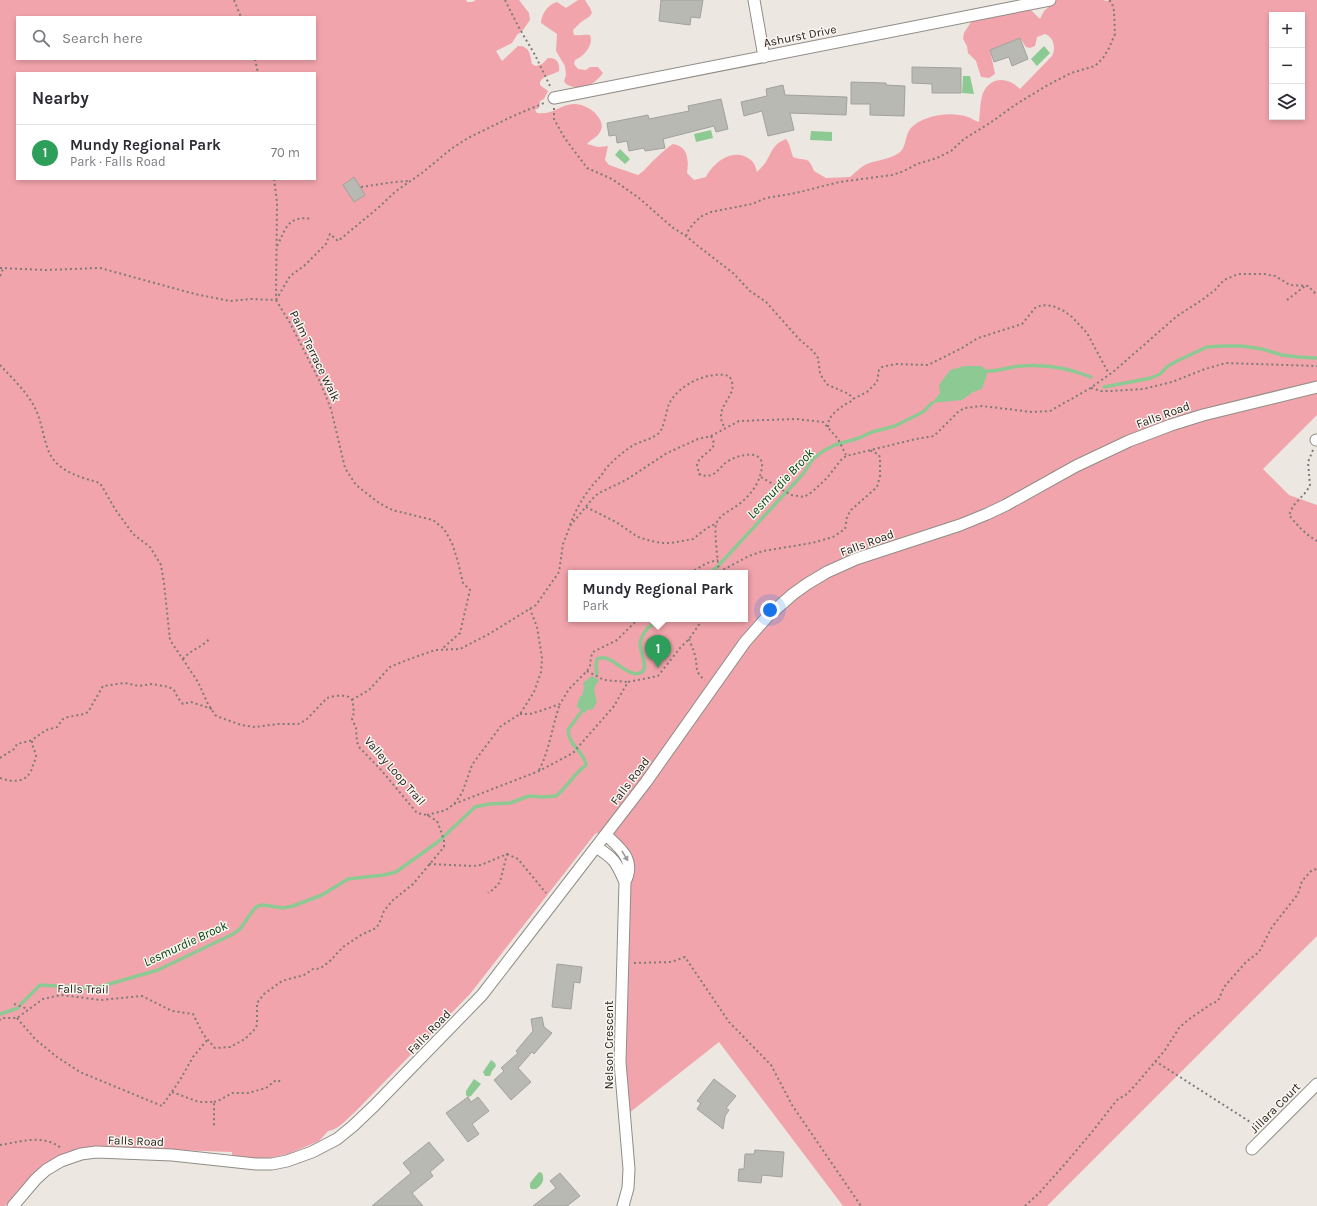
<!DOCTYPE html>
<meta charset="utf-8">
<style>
body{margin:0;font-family:Karla,sans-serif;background:#f7f7f7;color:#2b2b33}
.controls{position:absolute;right:12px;top:12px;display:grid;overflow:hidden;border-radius:0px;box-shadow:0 2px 6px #0003}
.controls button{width:36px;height:36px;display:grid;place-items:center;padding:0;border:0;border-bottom:1px solid #e1e1e2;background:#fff;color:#2b2b33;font:20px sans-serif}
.you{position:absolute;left:770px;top:610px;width:14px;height:14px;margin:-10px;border:3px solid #fff;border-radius:50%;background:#1a73e8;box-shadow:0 0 0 6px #1a73e833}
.badge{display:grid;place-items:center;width:26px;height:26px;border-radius:50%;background:#0b8043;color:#fff;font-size:13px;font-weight:700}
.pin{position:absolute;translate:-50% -33px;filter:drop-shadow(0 1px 2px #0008)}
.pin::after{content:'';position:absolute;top:21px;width:14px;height:12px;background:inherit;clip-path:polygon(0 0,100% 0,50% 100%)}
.popup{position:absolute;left:568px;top:570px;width:180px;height:52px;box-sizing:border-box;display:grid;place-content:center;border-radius:0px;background:#fff;filter:drop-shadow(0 1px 3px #0005);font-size:13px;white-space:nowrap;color:#7c7c81}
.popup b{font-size:15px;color:#2b2b33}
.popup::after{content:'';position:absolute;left:50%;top:100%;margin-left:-8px;border:8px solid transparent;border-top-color:#fff}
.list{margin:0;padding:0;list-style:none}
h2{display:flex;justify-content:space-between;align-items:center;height:52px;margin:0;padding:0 16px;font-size:17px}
h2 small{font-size:13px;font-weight:400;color:#7c7c81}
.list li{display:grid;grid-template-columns:26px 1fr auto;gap:12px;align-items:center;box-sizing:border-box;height:56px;padding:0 16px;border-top:1px solid #e1e1e2}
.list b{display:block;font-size:15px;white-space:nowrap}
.list p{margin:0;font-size:13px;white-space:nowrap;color:#7c7c81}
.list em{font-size:13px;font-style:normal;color:#7c7c81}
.icon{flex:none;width:22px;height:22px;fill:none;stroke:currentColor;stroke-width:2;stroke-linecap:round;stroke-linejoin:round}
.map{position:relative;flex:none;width:1317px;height:1206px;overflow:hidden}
.search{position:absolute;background:#fff;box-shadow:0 2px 6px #0003;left:16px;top:16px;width:300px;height:44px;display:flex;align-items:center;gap:10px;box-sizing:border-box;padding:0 14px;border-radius:0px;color:#7c7c81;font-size:15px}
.panel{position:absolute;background:#fff;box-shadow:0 2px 6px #0003;left:16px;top:72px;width:300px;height:108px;border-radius:0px}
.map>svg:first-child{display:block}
.green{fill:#f2a4ac;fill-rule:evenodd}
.water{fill:#8dc992}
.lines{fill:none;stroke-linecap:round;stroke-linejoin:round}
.stream{stroke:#8dc992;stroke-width:3.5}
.building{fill:#b8b9b2;stroke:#a1a29b}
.minor-casing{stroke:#908c86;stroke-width:13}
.path{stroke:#7e7b77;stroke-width:2;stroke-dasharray:2 3;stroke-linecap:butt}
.minor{stroke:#fff;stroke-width:11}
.oneway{fill:#9a9998}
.labels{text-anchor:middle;stroke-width:3;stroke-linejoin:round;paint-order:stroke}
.street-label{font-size:12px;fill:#1e1c1a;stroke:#faf5ee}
.water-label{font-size:13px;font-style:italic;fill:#041;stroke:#faf5ee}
</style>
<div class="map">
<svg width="1317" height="1206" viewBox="0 0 1317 1206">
<rect width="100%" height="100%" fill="#ece8e1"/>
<!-- green -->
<path class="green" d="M0 0H466L467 2H472L476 0H519L529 13 530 20 523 30 517 35 512 43 496 51 502 61 518 46C530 46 530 54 532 64L536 66 542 64 548 58C557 57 560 63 559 71 553 75 543 75 540 82V85L548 91 544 99 540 101 539 108 535 110 537 113C556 116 564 98 584 106 591 109 595 112 599 118 602 123 603 127 600 132 597 138 591 139 587 144L598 147 608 146 605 160 609 165 638 175C643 172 646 168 650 164 657 157 665 149 673 144 688 146 689 160 687 173L694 180 706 177C714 161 736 146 752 161 755 164 756 169 757 172 761 168 765 164 767 160 773 149 774 144 786 139L789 144 793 157C806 162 808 155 814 171L826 178 850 177C855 173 860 167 867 164 876 160 894 159 901 151 906 146 905 136 910 129 922 115 951 111 968 117 971 118 975 121 979 122 980 113 980 101 983 93 991 76 1008 77 1020 89L1052 56C1056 49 1054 37 1045 34L1037 37 1035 46 1030 48 1026 47 1020 38 990 50 995 74 989 78 981 77 976 61 968 53 967 46 963 39 964 33 971 22 1009 3C1023 0 1032 11 1040 19L1044 11 1052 4 1054 0H1103L1107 1 1109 0H1317V415L1263 469 1289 495 1317 505V936L1047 1206H843L719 1042 629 1113 626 1076 627 992 624 846C616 834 610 828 595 834L470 994 355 1112C347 1119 338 1130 328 1131L319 1141 288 1154 264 1159 232 1156V1152L96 1147C50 1150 33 1172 5 1206H0ZM1272 15H1302V117H1272ZM17 17H315V59H17ZM17 73H315V179H17ZM571 573H745V619H571Z
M578 0H585L590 8 592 13 589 17 581 22 573 30 574 35C580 36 584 34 590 35 594 45 584 56 575 60L574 64 578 69 586 70 590 67H598L603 73C595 85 579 92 566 84L564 81 566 75 565 66 556 51 557 34 541 23C541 15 548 4 557 2L566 8Z"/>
<!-- water -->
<path class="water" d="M1044 46 1050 53 1037 66 1031 59Z
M963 76H970L974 94 962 93Z
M711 130 713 138 696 142 694 134Z
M811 131 832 132V141L810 140Z
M620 149 630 159 625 164 615 155Z
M965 366H981L988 371 982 389 973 392 962 400 932 403 940 393 939 385 950 370Z
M592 676 599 680C591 692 595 690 597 702L593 709 587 710 585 713 577 707C577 704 579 700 580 696H582L584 688 583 683Z
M491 1060 495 1063 496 1066 492 1071 490 1076H485L483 1072Z
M474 1079 481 1084 471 1096 468 1097 466 1095V1091Z
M539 1172 542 1173C545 1180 542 1185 536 1189H531L530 1187V1183Z"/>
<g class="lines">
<!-- stream -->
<path class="stream" d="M988 371C997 371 1004 369 1013 367 1039 363 1066 367 1091 377
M1104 387 1151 378 1160 374 1168 366 1177 361 1207 347 1222 346H1242L1262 349 1282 355 1298 357 1317 358
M719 565 803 474 812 460 823 451 835 445 859 438 872 432 895 426 923 412 932 403
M710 573 717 567
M597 674 596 666 597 659C611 651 628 681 642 672 649 667 639 650 640 643 641 638 644 633 647 629 651 625 658 622 663 619
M21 1004 40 985 90 988 99 987 158 970 233 934 240 929 254 909 258 906 263 905 283 908 293 906 322 895 348 879 384 875 396 872 439 841 475 807 489 804 510 803 529 796 543 797 556 796C567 787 574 774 586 765 585 752 569 747 568 730L582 711
M0 1014 18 1008"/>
</g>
<!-- building -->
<path class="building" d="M661 0H703L700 18 691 17 690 25 659 21Z
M1020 38 1028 59 1012 66 1009 57 994 62 990 50Z
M912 67 961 68V93H932V84L912 83Z
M851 82 886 83V85L905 86 904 116 870 115V104H851Z
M783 85 785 95 847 97 846 115 790 113 794 130 768 136 762 111 744 116 741 102 767 96 766 89Z
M721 99 728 129 716 132 714 126 663 139 665 148 645 151 644 148 629 151 627 141 617 143 616 135 609 136 607 123 648 115 649 119 689 111 688 106Z
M354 177 365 195 354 202 343 185Z
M557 964 582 967 580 983 574 982 571 1009 552 1007Z
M542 1017 544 1027 552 1033 534 1054 532 1052 518 1068 531 1082 511 1100 494 1080 504 1071 501 1068 518 1053 516 1051 533 1031 531 1019Z
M714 1079 736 1096 726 1108 729 1110 725 1116 723 1129 697 1109 701 1103 697 1101Z
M468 1097 471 1102 478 1097 489 1111 472 1124 479 1134 468 1142 446 1113Z
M429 1142 444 1160 430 1172 433 1176 412 1193 423 1206H372L411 1173 403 1163Z
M755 1150 784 1152 782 1177 762 1175 761 1183 738 1181 739 1169H744L745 1154H754Z
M560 1173 580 1196 567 1206H533L556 1188 550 1181Z"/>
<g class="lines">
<!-- minor casing -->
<g class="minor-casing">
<path id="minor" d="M754 0 764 57
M554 98 1050 0
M1316 440H1317
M606 835C621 849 636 860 625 882
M596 847C615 859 616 862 625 882L620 1062 629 1169 628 1188 623 1206
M1252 1149 1317 1084
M13 1206 36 1179 46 1170 61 1161 81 1154 96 1152 172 1155 256 1164H272L287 1161 312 1152 337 1139 353 1126 374 1106 482 995 646 782 745 642 768 616 793 594 807 584 827 572 856 559 960 525 987 514 1006 505 1076 466 1129 441 1171 425 1203 415 1317 387"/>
</g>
<!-- path -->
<path class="path" d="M234 0 241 17
M505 0 518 26 535 55 551 88
M255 59 258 73
M554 108V119L564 137 587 168 612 179 639 198 672 227 686 236 698 246 733 273 750 291 766 302 799 339 813 351 818 358 820 373 823 379 828 385 849 394 853 399
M274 179 277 202 276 299
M361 187 395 182 408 181
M686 236 689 229 696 221 702 216 711 212 721 210 752 204 766 198 796 193 839 182 892 175 904 171 917 164 937 158 951 151 964 139 990 123 1015 105 1046 86 1071 73 1095 66 1103 58 1109 48 1115 34 1114 11 1112 3 1109 0
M277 246C286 229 287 215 312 219
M0 268 45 270 100 268 195 294 230 301 251 299 276 300
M0 276 3 269
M276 300 290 323 320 382 331 409 345 468 356 485 379 503 392 510 433 520 444 529 452 543 458 562 463 583 470 590 460 633 443 648
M276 300 290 276 304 266 326 244 330 234 338 241 378 208 396 191 422 173 451 149 468 138 511 117 544 103
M1287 300 1305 286
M0 365C12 378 27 392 35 408 42 422 43 438 49 452 58 472 80 477 100 483L115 509 133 534 150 547 161 565 164 583 170 640 198 682 208 704 215 715 219 717 241 725 255 727 278 724H298L306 720 327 698C333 696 348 693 352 700 353 701 353 704 353 706 354 711 354 714 352 719L356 728 357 742 359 747 382 771 417 813 427 815 437 821 442 834 444 841V847L413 884 392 901 384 911 379 924 376 928 361 935 343 947 329 962 322 967 317 969H313L304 975 282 981 264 994 257 1003V1025L255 1029 245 1039 230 1047 215 1048 203 1034 193 1014 172 1011 142 996 101 1000 61 995 43 999 17 1018H2L0 1020
M1091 388 1101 391H1111L1143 389 1172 382 1205 369 1226 363 1317 366
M828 427 829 419 835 412 844 405 850 402 853 399 867 392 877 382 879 370 882 367 895 364 928 365 962 348 978 338 1022 324 1035 308 1042 305 1053 306 1064 311 1072 317 1087 333 1109 374
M711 436C718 448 710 449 702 457 699 459 698 462 697 465L699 474C716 481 718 466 730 460 737 456 746 454 754 455 759 456 763 461 762 466 760 485 748 499 732 509 726 513 719 516 716 524 714 533 718 562 719 573
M1313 450 1308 462 1310 486 1305 493 1293 506 1289 515C1297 525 1305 534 1317 541
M761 477 791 495 804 497 812 492 827 478 841 460 846 456 916 439 934 436 959 411 965 408 982 406 1032 412 1050 411 1089 389 1113 372 1177 316 1202 300 1215 290 1224 280 1238 274H1264L1275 276 1290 285 1308 286 1317 295
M586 507 616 522 638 537 651 541 662 543H671L693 539 707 528 717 523
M570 525C577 506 587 490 601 476 603 473 605 469 608 466 615 459 623 452 632 446 640 441 651 440 659 433 664 428 666 412 669 404 678 385 709 370 729 376 743 396 710 405 725 428
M719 572 749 556 763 551 812 543 833 537 845 529 847 517 851 510 877 487 880 476V458L879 455 870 450
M690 573 707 563 718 560
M689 639C691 645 694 650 695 656 698 667 694 672 705 680
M183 659C190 650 203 647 210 638
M587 671 604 680 628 682
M352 700 369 690 390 667 407 660 435 650 460 649 489 634 536 605 559 572 563 544 570 526 594 497 599 493 626 480 667 453 698 439 711 436 739 421 796 419 823 422 838 439 846 455
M520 714H530L540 711 560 704 569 689 587 671 590 666 591 657 593 652 617 640 638 619
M0 758 14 749 17 744 33 740
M539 770C550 749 552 726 560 704
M0 778C14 783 29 783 33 765 34 762 36 759 36 756 35 750 32 748 32 740L46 730 57 727 63 719 68 717 84 714 88 712 103 686 125 683 139 686 152 684 169 687 174 690 178 698 183 704 191 702 212 709
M454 804 539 771 573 753 614 706 628 682 658 676 680 648 689 639 703 619
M427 815 446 810 454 804 462 793 472 765 477 758 501 726 520 714 534 692 541 672 542 658 537 627 530 609
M507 854 518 859 546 893
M429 864 473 866 481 865 507 854 500 882 494 889 488 893
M634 963 671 962 685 957 729 1022 771 1065 792 1105 861 1206
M14 1004 28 1009
M17 1018 35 1039 57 1057 80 1072 162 1106 180 1080 193 1057 208 1039
M1155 1061 1258 1127
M172 1092 199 1102H214V1128
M214 1102 220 1100 232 1093H248L266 1088 276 1080 283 1082
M0 1145C21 1142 44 1133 62 1149
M1025 1206 1040 1192 1065 1164 1092 1132 1117 1100 1127 1094 1138 1082 1165 1050 1179 1028 1188 1020 1211 1004 1218 1001 1224 987 1246 962 1259 952 1272 927 1298 894 1302 881 1312 870 1317 869"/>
<!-- minor -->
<use href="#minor" class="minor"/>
</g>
<!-- one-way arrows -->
<defs><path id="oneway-solid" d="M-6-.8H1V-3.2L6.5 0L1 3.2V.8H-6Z"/></defs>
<use class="oneway" href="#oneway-solid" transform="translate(625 856) rotate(59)"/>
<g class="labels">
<!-- street labels -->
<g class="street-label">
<text transform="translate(800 36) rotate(-11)" y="4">Ashurst Drive</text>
<text transform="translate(315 356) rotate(64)" y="4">Palm Terrace Walk</text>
<text transform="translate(1163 415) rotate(-20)" y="4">Falls Road</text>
<text transform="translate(867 543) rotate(-20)" y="4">Falls Road</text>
<text transform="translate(395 771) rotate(49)" y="4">Valley Loop Trail</text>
<text transform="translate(630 781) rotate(-53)" y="4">Falls Road</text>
<text transform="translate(83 989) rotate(1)" y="4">Falls Trail</text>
<text transform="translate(429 1032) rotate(-46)" y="4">Falls Road</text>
<text transform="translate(609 1045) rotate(-90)" y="4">Nelson Crescent</text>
<text transform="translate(1275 1108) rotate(-45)" y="4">Jillara Court</text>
<text transform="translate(136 1141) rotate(2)" y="4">Falls Road</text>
</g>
<!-- water labels -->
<g class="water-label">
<text transform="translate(780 483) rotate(-47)" y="5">Lesmurdie Brook</text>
<text transform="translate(185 943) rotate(-25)" y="5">Lesmurdie Brook</text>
</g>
</g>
</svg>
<div class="controls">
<button>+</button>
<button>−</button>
<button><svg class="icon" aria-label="layers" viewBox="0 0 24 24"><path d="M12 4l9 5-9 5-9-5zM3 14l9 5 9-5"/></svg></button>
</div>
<div class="you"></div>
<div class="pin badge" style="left:658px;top:668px;background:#2e9e5b">1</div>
<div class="popup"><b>Mundy Regional Park</b>Park</div>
<div class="search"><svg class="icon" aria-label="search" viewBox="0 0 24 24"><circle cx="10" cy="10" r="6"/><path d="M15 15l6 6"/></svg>Search here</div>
<section class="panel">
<h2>Nearby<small></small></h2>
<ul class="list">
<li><span class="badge" style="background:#2e9e5b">1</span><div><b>Mundy Regional Park</b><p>Park · Falls Road</p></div><em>70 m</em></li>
</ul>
</section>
</div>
